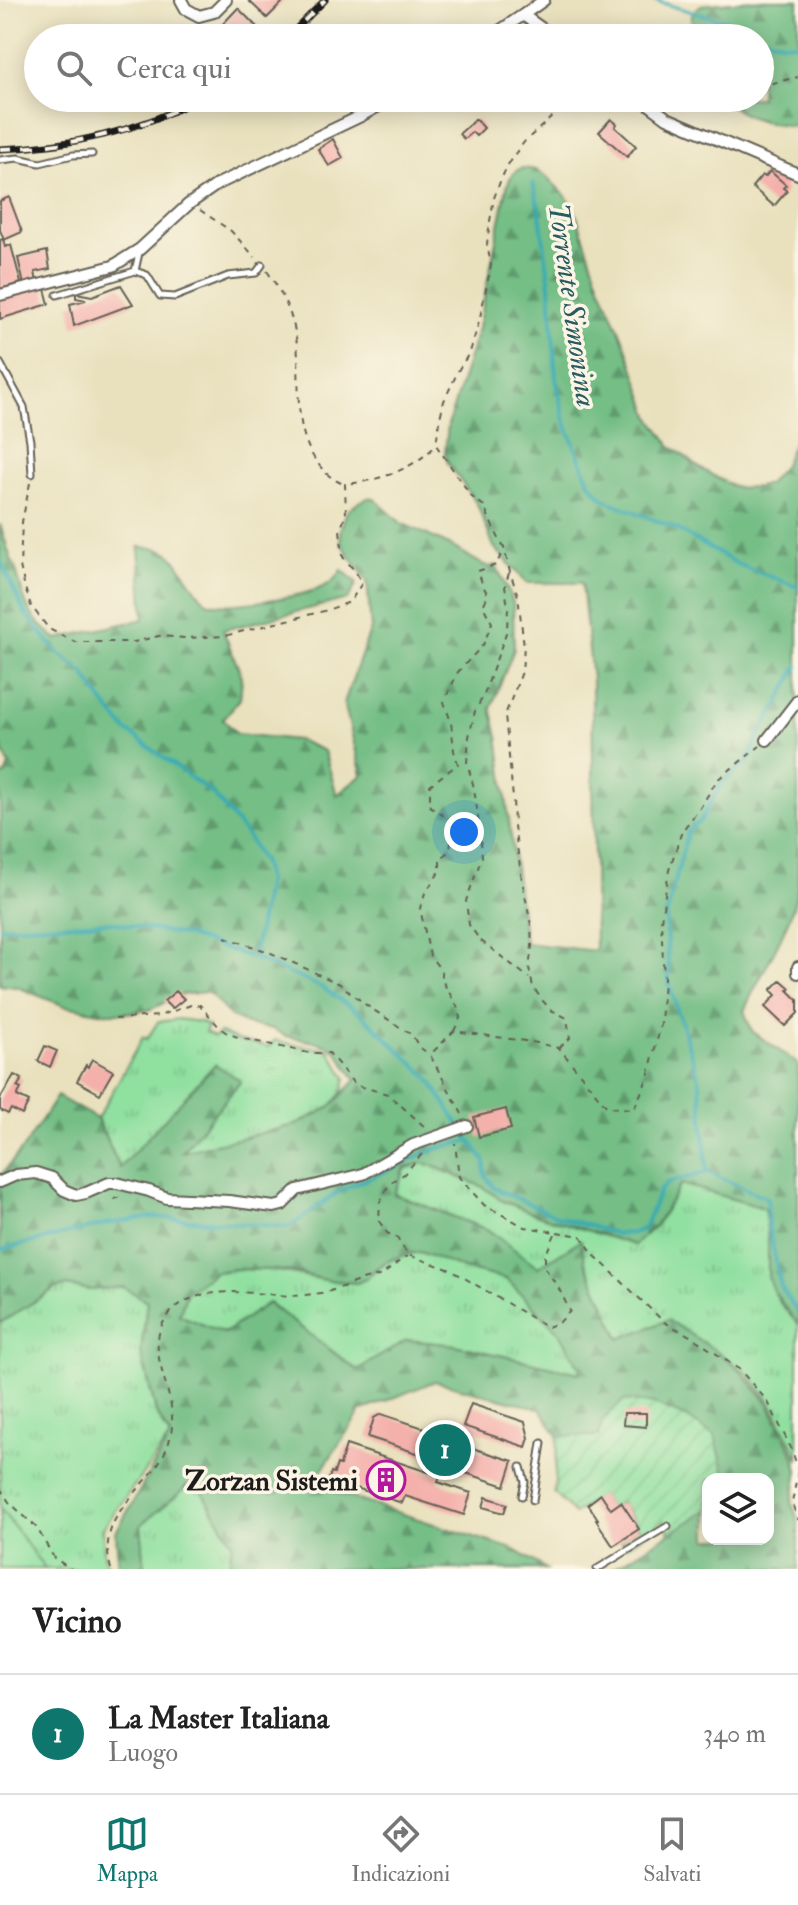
<!DOCTYPE html>
<html lang="it">
<style>
body{margin:0;font-family:"IM FELL Double Pica",serif;background:#f2f2f2;color:#222}
.controls{position:absolute;right:24px;bottom:24px;display:grid;overflow:hidden;border-radius:16px;box-shadow:0 4px 20px #0003}
.controls button{width:72px;height:72px;display:grid;place-items:center;padding:0;border:0;border-bottom:2px solid #e0e0e0;background:#fff;color:#222;font:40px sans-serif}
.you{position:absolute;left:464px;top:832px;width:28px;height:28px;margin:-20px;border:6px solid #fff;border-radius:50%;background:#1a73e8;box-shadow:0 0 0 12px #1a73e833}
.badge{display:grid;place-items:center;width:52px;height:52px;border-radius:50%;background:#0f766e;color:#fff;font-size:26px;font-weight:700}
.pin{position:absolute;translate:-50% -50%;border:4px solid #fff;box-shadow:0 2px 8px #0006}
.list{margin:0;padding:0;list-style:none}
h2{display:flex;justify-content:space-between;align-items:center;height:104px;margin:0;padding:0 32px;font-size:34px}
h2 small{font-size:26px;font-weight:400;color:#767676}
.list li{display:grid;grid-template-columns:52px 1fr auto;gap:24px;align-items:center;box-sizing:border-box;height:120px;padding:0 32px;border-top:2px solid #e0e0e0}
.list b{display:block;font-size:30px;white-space:nowrap}
.list p{margin:0;font-size:26px;white-space:nowrap;color:#767676}
.list em{font-size:26px;font-style:normal;color:#767676}
.icon{flex:none;width:44px;height:44px;fill:none;stroke:currentColor;stroke-width:2;stroke-linecap:round;stroke-linejoin:round}
.map{position:relative;flex:none;width:798px;height:1569px;overflow:hidden}
.search{position:absolute;background:#fff;box-shadow:0 4px 20px #0003;left:24px;right:24px;top:24px;height:88px;display:flex;align-items:center;gap:20px;box-sizing:border-box;padding:0 28px;border-radius:44px;color:#767676;font-size:30px}
.sheet{height:224px;background:#fff}
nav{display:flex;justify-content:space-around;align-items:center;box-sizing:border-box;height:112px;border-top:2px solid #e0e0e0;background:#fff;font-size:22px;color:#767676}
nav a{display:grid;justify-items:center;gap:4px}
nav .on{color:#0f766e}
.map>svg:first-child{display:block}
.grass{fill:url(#grass-tufts);stroke:#567e5e;stroke-width:2}
.forest{fill:url(#forest-firs);stroke:#486d51;stroke-width:2;fill-rule:evenodd}
.park{fill:#90e0a0;stroke:#567e5e;stroke-width:2}
.garden{fill:url(#garden-furrows);stroke:#567e5e;stroke-width:2}
.lines{fill:none;stroke-linecap:round;stroke-linejoin:round}
.stream{stroke:#39abb2;stroke-width:4}
.building{fill:#f4b0ab}
.service-casing{stroke:#646155;stroke-width:9}
.minor-casing{stroke:#646155;stroke-width:14}
.path{stroke:#646155;stroke-width:2;stroke-dasharray:6 6;stroke-linecap:butt}
.service{stroke:#fff;stroke-width:5}
.minor{stroke:#fff;stroke-width:10}
.rail-casing{stroke:#1c1c1c;stroke-width:7}
.rail{stroke:#fcf5e5;stroke-width:4;stroke-dasharray:12;stroke-linecap:butt}
.labels{text-anchor:middle;stroke-width:7;stroke-linejoin:round;paint-order:stroke}
.poi-label{font-size:28px;font-weight:bold;fill:#1c1c1c;stroke:#fcf5e5;text-anchor:end}
.water-label{font-size:30px;font-style:italic;fill:#295c60;stroke:#fcf5e5}
</style>
<div class="map">
<svg width="798" height="1569" viewBox="0 0 798 1569">
<defs>
<pattern id="grass-tufts" width="24" height="20" patternUnits="userSpaceOnUse" patternTransform="scale(2)"><rect width="24" height="20" fill="#90e0a0"/><path d="M3 7l-1-3M5 7V3M7 7l1-3M15 17l-1-3M17 17v-4M19 17l1-3" fill="none" stroke="#7cc089"/></pattern>
<pattern id="forest-firs" width="22" height="20" patternUnits="userSpaceOnUse" patternTransform="scale(2)"><rect width="22" height="20" fill="#74be86"/><path d="M5 1l3.5 6h-7zM16 11l3.5 6h-7z" fill="#5e9a6d"/></pattern>
<pattern id="garden-furrows" width="10" height="10" patternUnits="userSpaceOnUse" patternTransform="scale(2)"><rect width="10" height="10" fill="#90e0a0"/><path d="M-1 1l2-2M0 10L10 0M9 11l2-2" fill="none" stroke="#7cc089"/></pattern>
</defs>
<rect width="100%" height="100%" fill="#fcf5e5"/>
<filter id="ink" filterUnits="userSpaceOnUse"><feTurbulence type="fractalNoise" baseFrequency=".0125" numOctaves="2"/><feDisplacementMap in="SourceGraphic" scale="16" xChannelSelector="R" yChannelSelector="G"/><feConvolveMatrix kernelMatrix="1 2 1 2 8 2 1 2 1" color-interpolation-filters="sRGB"/></filter>
<filter id="wash" filterUnits="userSpaceOnUse"><feTurbulence type="fractalNoise" baseFrequency=".006" numOctaves="4" result="noise"/><feDisplacementMap in="SourceGraphic" scale="32" xChannelSelector="R" yChannelSelector="G"/><feGaussianBlur stdDeviation="1.8" result="paint"/><feColorMatrix in="noise" values="0 0 0 0 0 0 0 0 0 0 0 0 0 0 0 0 0 1.4 0 .05"/><feComposite in="paint" operator="in"/></filter>
<g filter="url(#wash)">
<rect width="100%" height="100%" fill="#e9e1be"/>
<!-- grass -->
<path class="grass" d="M178 1019 199 1022 208 1026 205 1032 214 1037 220 1033 237 1040 269 1047 275 1040 285 1043 329 1050 346 1078 343 1091 331 1107 295 1125 180 1153 241 1081 120 1168 97 1119 143 1037 147 1039 158 1022Z
M421 1163 431 1165 483 1187 503 1201 538 1215 634 1244 656 1225 681 1184 764 1208 771 1265 778 1301 798 1324V1460L793 1446 770 1401 748 1374 718 1352 620 1339 585 1262 538 1268 488 1230 394 1194 405 1169Z
M420 1251 464 1269 506 1279 560 1333 580 1368 579 1373 455 1345 407 1340 357 1370 269 1303 224 1333 179 1315 187 1291 215 1272 235 1269 274 1270 325 1280 357 1283C380 1265 390 1257 420 1251Z
M65 1286 90 1290 123 1287 147 1301 141 1353 156 1412 170 1437 103 1528 104 1556 108 1569H0V1323L56 1288Z
M195 1480 232 1542 229 1569H145L141 1525Z"/>
<!-- forest -->
<path class="forest" d="M754 0H798V127C770 122 744 122 724 98H760V38H696C691 25 687 13 701 5Z
M523 168 536 170 546 176 566 196 575 211 600 285 624 341 651 418 671 446 701 469 732 486 739 488 757 487 768 484 783 467 798 432V887C790 931 762 970 744 1011L752 1031 798 1064V1325L774 1292 768 1277V1222L764 1208 681 1184 656 1225 634 1245 538 1215 503 1201 483 1187 431 1165 421 1163 405 1169 394 1194 488 1230 538 1267 581 1240 585 1262 620 1339 668 1320 718 1352 740 1370 768 1402 792 1450 798 1470 792 1503 798 1520V1569H612L708 1510V1539H768V1479H721L724 1470 599 1436H558L541 1409 435 1381 361 1411 312 1485 515 1550 546 1569H229L232 1542 195 1480 141 1525 145 1569H120L118 1564 116 1532 170 1437 156 1412 141 1352 147 1301 123 1287 90 1290 65 1286 56 1288 0 1323V1176L25 1146 57 1096 97 1119 120 1168 215 1064 241 1081 182 1152 295 1125 331 1107 356 1080 335 1049 320 1043 285 1036 273 1029 249 1025 231 1017 210 994 205 992 180 995 149 1010 126 1013H106L65 1006 17 987 0 985V778L6 774 9 765 0 742V524L11 560 15 566C25 603 25 615 57 639L144 619 139 547C178 547 174 561 195 588 198 592 202 599 207 602 222 610 301 596 318 589 329 585 336 580 342 570L357 583 348 599 223 630 242 677 240 699 223 719 237 734 298 740 324 751 337 795 362 775 344 703 371 628 367 581 341 543 340 530 347 511 359 502 370 497 376 500 401 523 449 545 482 564 489 567 496 565 513 602 514 649 491 708 498 736 525 943 595 951 592 679 582 583H527L494 547 477 504 448 463 445 453 448 425 478 328 507 187C510 177 512 171 523 168ZM420 1252 464 1269 506 1279 560 1333 580 1368 579 1373 455 1345 407 1340 357 1370 268 1303 224 1333 179 1315 187 1292 215 1272 235 1269 274 1270 295 1272 325 1280 357 1283 368 1278C377 1261 402 1255 420 1252Z"/>
<!-- park -->
<path class="park" d="M0 1508 45 1569H0Z"/>
<!-- garden -->
<path class="garden" d="M624 1400 654 1404 686 1417 715 1436 724 1470 721 1479H708V1510L670 1533 664 1521 626 1547 621 1541 639 1528 621 1502 611 1509 601 1495 574 1514 554 1493 558 1436H599L603 1420Z"/>
<g class="lines">
<!-- stream -->
<path class="stream" d="M654 0C678 9 702 14 727 21 750 28 773 46 798 43
M533 183 540 214 550 286 556 379 564 418 589 482 602 497 610 502 675 528 737 564 798 587
M0 560 25 613 57 652 83 672 103 702 126 730 213 794 248 837 263 863 267 881 253 958
M0 927 111 922 188 936 253 958 321 987 360 1013 429 1078 461 1128 485 1161V1175L494 1188 559 1217 617 1234 633 1233 644 1228 660 1190 667 1183 707 1172 767 1198 768 1222 781 1287 798 1313
M707 1172 700 1083 669 983 666 925 667 912 688 831 700 821 722 782 748 762 758 736 777 706 798 666
M0 1250 106 1224 152 1217 288 1227C308 1216 324 1200 344 1189 357 1182 371 1178 384 1172 414 1159 439 1143 472 1142"/>
</g>
<g id="blocks">
<!-- building -->
<path class="building" d="M248 0H285L267 18Z
M238 8 259 29 250 38H226L218 29Z
M476 119 484 128 476 136 472 132 464 139 459 134Z
M611 119 617 124 615 127 636 146 627 157 599 132Z
M333 139 343 158 329 166 318 149Z
M770 171 786 185 783 188 787 191 774 206 752 187 762 175 765 177Z
M9 197 22 232 4 240 0 230V201Z
M3 239 5 247 11 245 21 283 0 289V240Z
M47 251 50 269 35 272 37 282 24 285 18 258Z
M44 285 49 304 0 319V298Z
M121 285 133 304 74 326 70 304 86 300 76 298V293L92 296Z
M781 980 790 988 788 990 798 1000V1013L785 1026 765 1007 776 995 771 990Z
M176 991 184 999 172 1009 164 1001Z
M45 1046 57 1051 50 1067 38 1061Z
M92 1059 113 1071 100 1094 77 1081 86 1065 88 1067Z
M14 1075 22 1079 17 1087 21 1089 17 1096 29 1102 22 1115 11 1109 8 1114 0 1110V1099Z
M506 1109 511 1129 479 1137 474 1117Z
M471 1404 525 1422 529 1438 526 1447 463 1426Z
M624 1413H646V1427L623 1425Z
M381 1414 433 1431 431 1435 513 1461 505 1486 451 1468 453 1462 427 1453 426 1456 368 1437 374 1418Z
M346 1445 440 1476 438 1482 471 1493 464 1515 405 1496 402 1503 329 1479 331 1472 334 1473 337 1464 340 1465Z
M601 1494 611 1509 621 1502 639 1529 613 1546 596 1520 598 1519 588 1504Z
M486 1497 507 1504 504 1513 483 1507Z"/>
</g>
</g>
<g filter="url(#ink)">
<use href="#blocks" fill-opacity="0" stroke="#646155" stroke-width="2"/>
<g class="lines">
<!-- service casing -->
<g class="service-casing">
<path id="service" d="M0 160 18 158 40 163 73 155 92 154
M135 271 139 253
M57 295 135 271 147 275 160 296 175 297 228 276 256 273 262 265
M0 363 24 407 30 441 32 474
M521 1467 525 1482 522 1496
M533 1500 542 1443
M597 1569 668 1526"/>
</g>
<!-- minor casing -->
<g class="minor-casing">
<path id="minor" d="M181 0 186 9 199 16 214 12 226 0
M544 0 523 15 555 38
M489 38 523 15
M640 98 667 118 798 174
M0 295 113 266 140 249 189 204 218 184 361 116 393 98
M767 740 798 700
M798 967V973
M0 1182 16 1175 36 1173 52 1178 64 1190 76 1195 86 1193 109 1183H117L149 1191 167 1198 229 1201 274 1207 282 1205 297 1190 363 1174 413 1145 467 1126"/>
</g>
<!-- path -->
<path class="path" d="M760 86 798 77
M666 104 692 98
M200 210 231 231 255 257
M267 271C279 288 289 307 294 327 305 372 288 420 316 461 324 472 332 480 344 484
M30 483 22 522 20 566 25 588 31 606 49 629 75 642H134L159 636 186 638 224 636 324 611 350 602 362 583 355 571 343 557 340 530 346 515 345 484C378 481 413 470 436 445
M509 573 505 586 508 608 507 630 483 697 475 711 469 737 467 762 474 788 480 831 482 857 466 901 469 925 480 940 529 978
M225 937 269 952 340 984 366 1005 412 1035 419 1047 429 1054
M115 1019 159 1016 191 1005H200L220 1028 227 1033 240 1038 309 1053H329L355 1085 388 1094 425 1127
M454 1031 460 1018 457 1006 443 982 441 970 430 956 420 908 425 893 440 871V859L450 850 453 824 439 812 430 806V785L458 764 454 751 451 722 444 702 458 672 483 645 492 623 483 606 488 595 483 586 478 571 496 565 504 549
M559 1048 570 1038 567 1018 551 1010 542 1000 533 987 529 968 532 946 531 925 522 880 514 826 513 798 505 715 522 672 524 646 518 596 510 572 504 548 493 527 484 506 472 497 436 445 439 422 444 401 459 369 470 352 479 322 491 265 487 244 490 221 494 198 501 179 511 159 525 141 573 98
M462 1114 430 1055 454 1031 532 1042 559 1048 607 1107 634 1109 648 1077 661 1024 664 979 661 920 669 870 682 831 700 808 717 780 760 746
M422 1154 404 1174 389 1184 380 1202 379 1221 387 1233 397 1238 408 1255 451 1270 547 1327 559 1323 570 1311 558 1287 545 1268V1256L556 1232 525 1227 484 1205 459 1177 455 1143
M114 1199 121 1197V1195
M557 1232 581 1236 594 1255 664 1322 692 1337 740 1370 768 1402 792 1450 798 1470
M798 1471 792 1503 798 1520
M0 1488 9 1502 37 1528 54 1558 71 1569
M111 1569C95 1514 143 1495 164 1454 190 1405 144 1363 162 1325 183 1283 240 1292 278 1295 291 1297 307 1295 320 1293 336 1291 350 1283 366 1279 372 1277 379 1277 383 1274 392 1268 398 1261 408 1256"/>
<!-- service -->
<use href="#service" class="service"/>
<!-- minor -->
<use href="#minor" class="minor"/>
<!-- rail casing -->
<g class="rail-casing">
<path id="rail" d="M287 38 325 0
M0 149C73 146 136 132 201 98"/>
</g>
<!-- rail -->
<use href="#rail" class="rail"/>
</g>
</g>
<!-- icons -->
<defs>
<g id="building-ring" transform="scale(2)"><circle r="9.5" fill="#fcf5e5" stroke="#b5179e" stroke-width="1.5"/><path d="M-4-6H4V6H1V3H-1V6H-4ZM-2.5-4.3h1.7v1.8h-1.7ZM.8-4.3h1.7v1.8H.8ZM-2.5-1h1.7V.8h-1.7ZM.8-1h1.7V.8H.8Z" fill="#b5179e"/></g>
</defs>
<g fill-rule="evenodd">
<use href="#building-ring" x="386" y="1480"/>
</g>
<g class="labels">
<!-- poi labels -->
<g class="poi-label">
<text x="358" y="1490">Zorzan Sistemi</text>
</g>
<!-- water labels -->
<g class="water-label">
<text transform="translate(573 305) rotate(82)" y="10">Torrente Simonina</text>
</g>
</g>
</svg>
<div class="controls">
<button><svg class="icon" aria-label="layers" viewBox="0 0 24 24"><path d="M12 4l9 5-9 5-9-5zM3 14l9 5 9-5"/></svg></button>
</div>
<div class="you"></div>
<div class="pin badge" style="left:445px;top:1450px">1</div>
<div class="search"><svg class="icon" aria-label="search" viewBox="0 0 24 24"><circle cx="10" cy="10" r="6"/><path d="M15 15l6 6"/></svg>Cerca qui</div>
</div>
<section class="sheet">
<h2>Vicino<small></small></h2>
<ul class="list">
<li><span class="badge">1</span><div><b>La Master Italiana</b><p>Luogo</p></div><em>340 m</em></li>
</ul>
</section>
<nav>
<a class="on"><svg class="icon" aria-label="map" viewBox="0 0 24 24"><path d="M3 6l6-2 6 2 6-2v14l-6 2-6-2-6 2zM9 4v14M15 6v14"/></svg>Mappa</a>
<a><svg class="icon" aria-label="directions" viewBox="0 0 24 24"><path d="M12 3l9 9-9 9-9-9zM9 14v-3h6M13 9l2 2-2 2"/></svg>Indicazioni</a>
<a><svg class="icon" aria-label="saved" viewBox="0 0 24 24"><path d="M7 4h10v16l-5-4-5 4z"/></svg>Salvati</a>
</nav>
